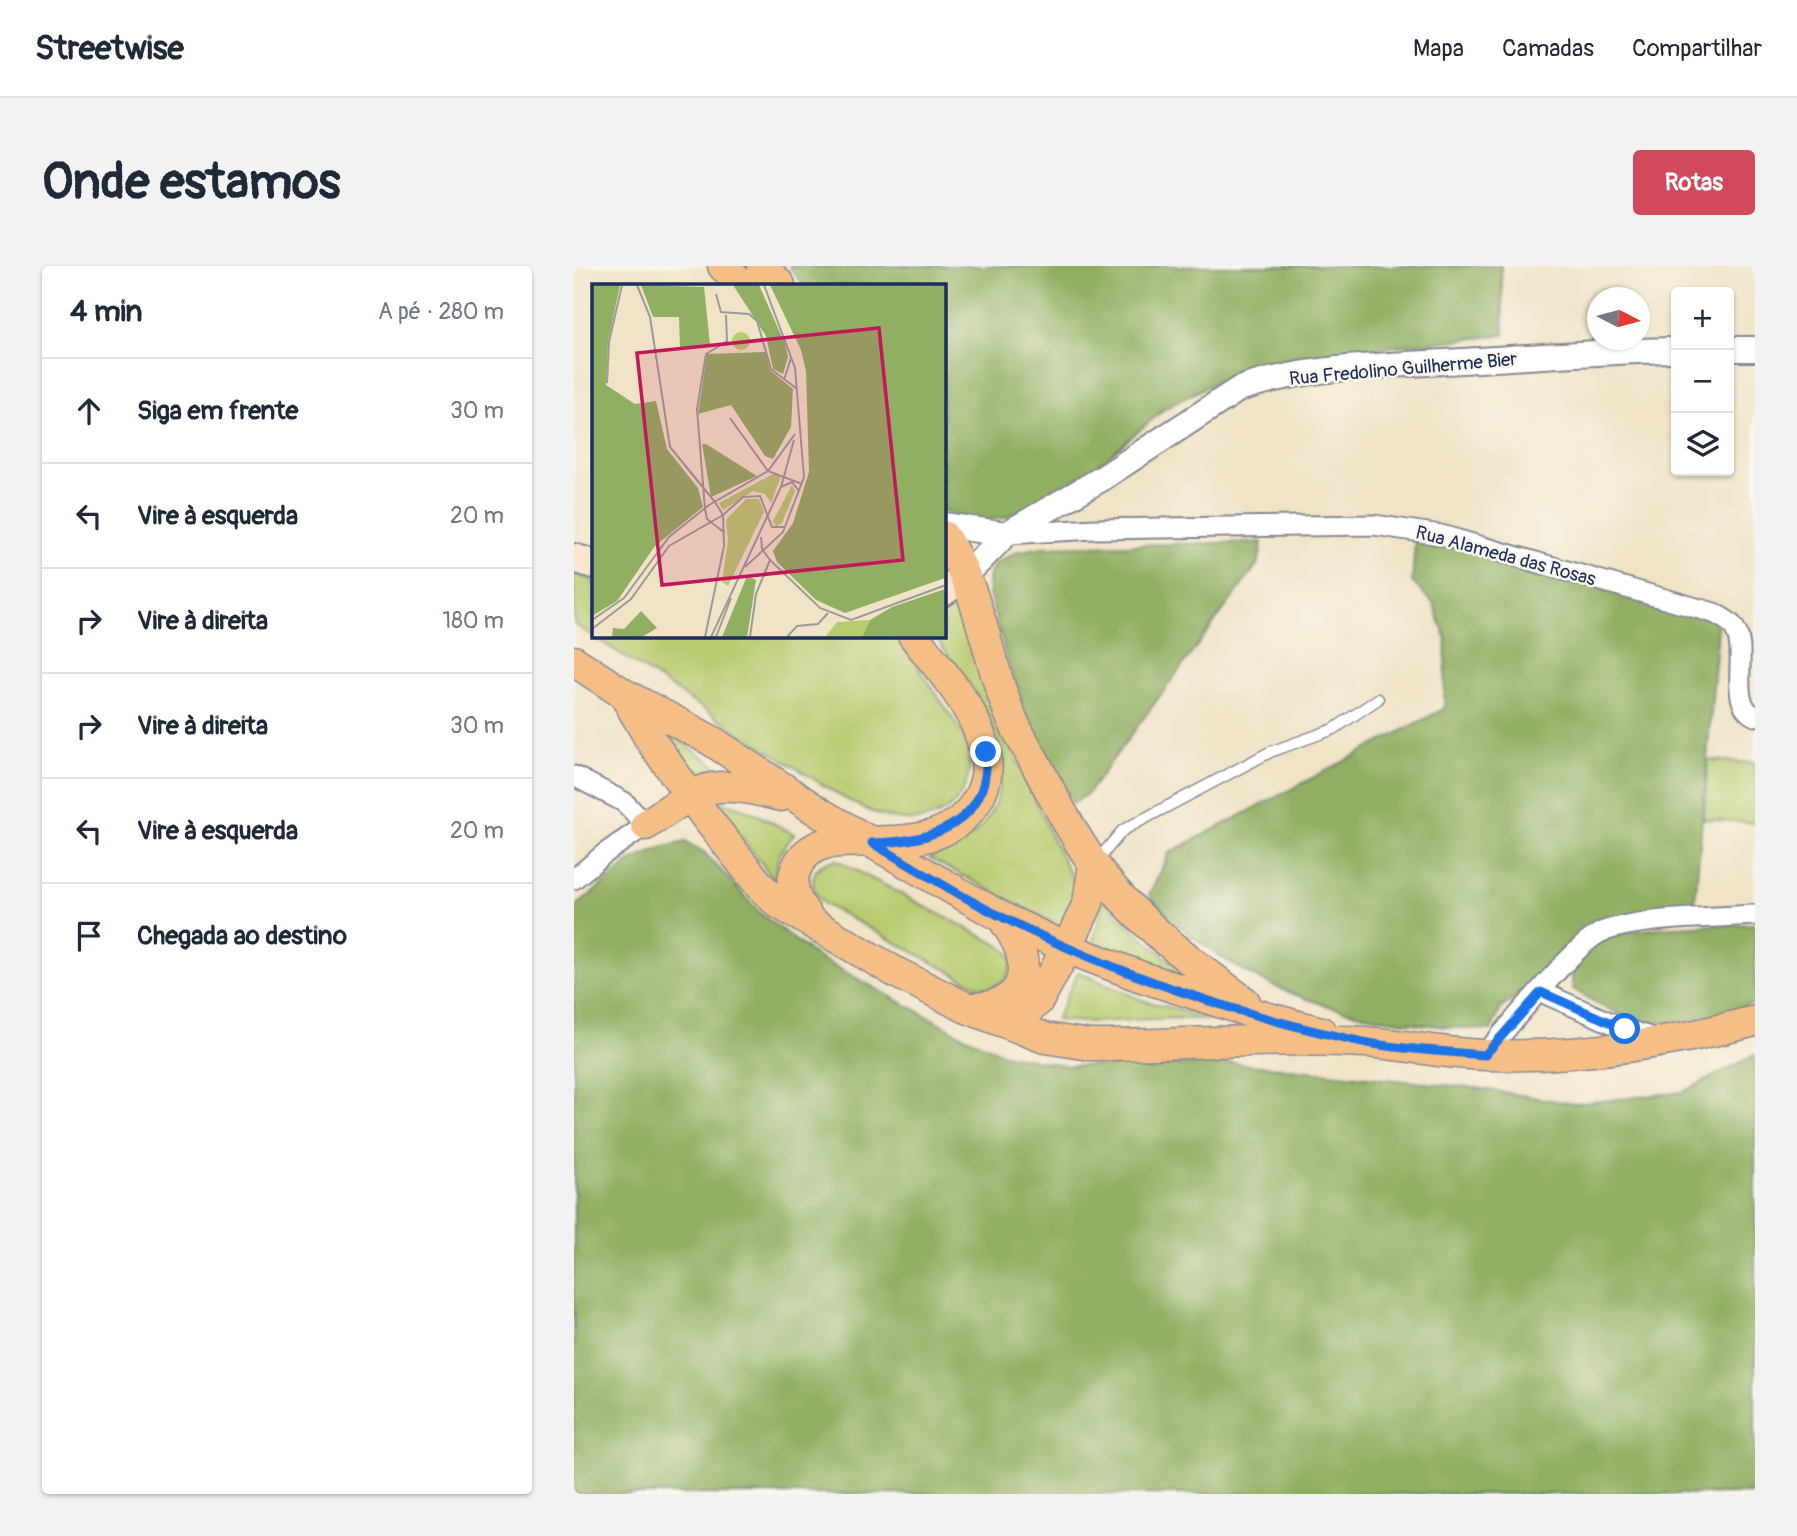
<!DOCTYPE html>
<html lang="pt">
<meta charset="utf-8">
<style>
body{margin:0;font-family:Pangolin,sans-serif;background:#f2f2f3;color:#1f2937}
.controls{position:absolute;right:21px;top:21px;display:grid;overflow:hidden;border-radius:7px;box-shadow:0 2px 5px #0004}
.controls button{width:63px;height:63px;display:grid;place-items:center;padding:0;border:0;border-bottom:2px solid #e0e1e3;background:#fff;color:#1f2937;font:35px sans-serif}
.compass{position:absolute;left:1013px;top:21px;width:63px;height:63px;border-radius:50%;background:#fff;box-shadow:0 2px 5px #0004;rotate:96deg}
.stop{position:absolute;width:21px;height:21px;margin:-16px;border:5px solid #1a73e8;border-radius:50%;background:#fff}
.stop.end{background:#1a73e8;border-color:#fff;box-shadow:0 2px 7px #0008}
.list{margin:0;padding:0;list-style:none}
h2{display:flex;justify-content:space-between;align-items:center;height:91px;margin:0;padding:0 28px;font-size:30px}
h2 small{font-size:23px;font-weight:400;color:#747a83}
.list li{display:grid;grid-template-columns:46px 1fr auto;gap:21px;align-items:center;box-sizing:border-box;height:105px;padding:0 28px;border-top:2px solid #e0e1e3}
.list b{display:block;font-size:26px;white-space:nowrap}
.list em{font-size:23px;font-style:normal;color:#747a83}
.icon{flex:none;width:38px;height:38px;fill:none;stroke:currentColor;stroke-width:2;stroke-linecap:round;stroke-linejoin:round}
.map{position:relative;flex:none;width:1181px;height:1228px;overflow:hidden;border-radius:7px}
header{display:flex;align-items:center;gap:42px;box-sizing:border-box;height:98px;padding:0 35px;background:#fff;border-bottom:2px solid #e0e1e3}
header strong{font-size:33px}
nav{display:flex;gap:38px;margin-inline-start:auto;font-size:24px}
.intro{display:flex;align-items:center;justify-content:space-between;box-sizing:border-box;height:168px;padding:0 42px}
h1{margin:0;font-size:49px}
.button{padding:18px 32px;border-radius:7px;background:#d1495b;color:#fff;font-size:24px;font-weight:700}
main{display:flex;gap:42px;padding:0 42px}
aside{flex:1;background:#fff;border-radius:7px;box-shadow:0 2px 5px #0004}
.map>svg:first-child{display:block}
.green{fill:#b7cb6f;stroke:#697d66;stroke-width:2}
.forest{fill:#91af62;stroke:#566f60;stroke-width:2}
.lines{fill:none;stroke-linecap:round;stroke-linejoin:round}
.service-casing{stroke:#868992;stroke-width:13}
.minor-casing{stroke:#868992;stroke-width:23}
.tertiary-casing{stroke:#868992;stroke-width:28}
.secondary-casing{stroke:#868992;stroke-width:32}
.primary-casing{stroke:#868992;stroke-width:33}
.service{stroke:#fff;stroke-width:10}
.minor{stroke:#fff;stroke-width:19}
.tertiary{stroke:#fff;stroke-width:24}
.secondary{stroke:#fbe5cf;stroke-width:28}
.primary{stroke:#f6be87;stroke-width:30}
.route{stroke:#1a73e8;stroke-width:9}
.labels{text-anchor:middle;stroke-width:5;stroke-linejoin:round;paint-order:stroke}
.street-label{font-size:19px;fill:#1b2f5e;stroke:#fbf7ec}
.inset-road{fill:none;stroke:#9b9b9c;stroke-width:2}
.view{fill:#c2185b;fill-opacity:0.15;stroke:#c2185b;stroke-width:3.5}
.inset-edge{fill:none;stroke:#1b2f5e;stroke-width:3.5}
</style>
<header>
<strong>Streetwise</strong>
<nav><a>Mapa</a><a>Camadas</a><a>Compartilhar</a></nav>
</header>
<div class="intro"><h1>Onde estamos</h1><a class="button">Rotas</a></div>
<main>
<aside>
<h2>4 min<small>A pé · 280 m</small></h2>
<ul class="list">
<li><svg class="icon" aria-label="ahead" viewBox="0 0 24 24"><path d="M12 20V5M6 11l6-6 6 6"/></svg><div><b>Siga em frente</b></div><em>30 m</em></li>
<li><svg class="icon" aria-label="left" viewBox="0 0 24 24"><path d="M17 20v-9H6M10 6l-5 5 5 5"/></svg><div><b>Vire à esquerda</b></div><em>20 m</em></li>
<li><svg class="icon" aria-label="right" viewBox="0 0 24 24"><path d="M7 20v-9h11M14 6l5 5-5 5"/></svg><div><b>Vire à direita</b></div><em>180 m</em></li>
<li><svg class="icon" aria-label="right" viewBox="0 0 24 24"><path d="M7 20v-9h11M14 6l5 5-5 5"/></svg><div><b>Vire à direita</b></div><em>30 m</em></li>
<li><svg class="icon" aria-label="left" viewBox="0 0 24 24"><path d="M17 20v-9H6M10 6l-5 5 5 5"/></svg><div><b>Vire à esquerda</b></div><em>20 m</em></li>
<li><svg class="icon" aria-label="arrive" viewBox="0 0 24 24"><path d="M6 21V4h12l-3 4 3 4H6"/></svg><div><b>Chegada ao destino</b></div></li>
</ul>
</aside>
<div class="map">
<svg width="1181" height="1228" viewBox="0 0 1181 1228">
<rect width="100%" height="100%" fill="#fbf7ec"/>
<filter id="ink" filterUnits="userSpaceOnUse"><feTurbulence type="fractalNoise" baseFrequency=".0143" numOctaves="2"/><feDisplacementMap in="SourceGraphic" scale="14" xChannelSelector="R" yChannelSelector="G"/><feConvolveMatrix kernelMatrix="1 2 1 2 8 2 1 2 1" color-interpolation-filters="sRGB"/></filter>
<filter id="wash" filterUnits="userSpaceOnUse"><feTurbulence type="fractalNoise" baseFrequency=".00686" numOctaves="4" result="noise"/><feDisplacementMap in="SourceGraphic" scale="28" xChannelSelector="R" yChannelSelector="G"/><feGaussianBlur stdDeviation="1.57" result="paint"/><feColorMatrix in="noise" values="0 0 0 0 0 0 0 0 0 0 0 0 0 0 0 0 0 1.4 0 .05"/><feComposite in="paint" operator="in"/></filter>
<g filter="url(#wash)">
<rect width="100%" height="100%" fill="#f0e3c6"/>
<!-- green -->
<path class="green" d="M0 308 19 314V369H323L391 471C398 494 398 510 385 531 370 554 338 558 313 551 281 542 252 520 224 503 148 457 75 405 0 358Z
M383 331 432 469 478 572 501 618 500 638 487 661 355 592C391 577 415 566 425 524 438 463 392 416 360 369H369V342Z
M77 453 144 502 118 506Z
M1134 494 1181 497V557L1130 553Z
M141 535C168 538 196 556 220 568L205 589 200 614Z
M262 594 423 678 434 686 439 696 431 715 414 723 403 720 250 638C232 621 236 598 262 594Z
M530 634 553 658 618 713 565 695 519 675Z
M504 706 567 734 643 754 601 752 514 756 482 754Z"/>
<!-- forest -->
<path class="forest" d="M215 0H927L930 69 725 90 682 102 638 118 593 141 523 200 468 235 430 252 401 255 369 246V19H229Z
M841 275 869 278 1138 353 1144 361 1120 648 1054 652 927 742 917 764C801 758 701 739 609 663 597 653 586 640 575 629L595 587 870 443 872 372 859 337 838 316Z
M688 276 685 296 514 527 499 538 456 459 432 390 415 328 414 312 420 298 443 286 467 281Z
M111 576 130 586 187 648 243 691 386 768 430 788 492 800 658 797 909 823 1000 838 1109 826 1181 789V1228H0V642L59 594 87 582Z
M1181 658V737C1151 746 1117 756 1085 757 1058 758 1021 737 999 723 994 700 1008 683 1030 673 1063 658 1142 660 1181 658Z"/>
</g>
<g filter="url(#ink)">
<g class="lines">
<!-- service casing -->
<g class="service-casing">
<path id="service" d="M523 595 549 564 696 486 760 463 804 433"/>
</g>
<!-- minor casing -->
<g class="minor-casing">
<path id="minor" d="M434 268 521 263 800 259 867 269 1140 347C1145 350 1154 354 1158 359 1178 381 1151 437 1181 450
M0 510 50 536 72 559 30 588 0 613
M967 726 1051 763 1082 773
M910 789C933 764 1003 674 1030 665 1070 651 1137 652 1181 649"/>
</g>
<!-- tertiary casing -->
<g class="tertiary-casing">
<path id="tertiary" d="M1155 83H1181
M369 259 432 268
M391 310 432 268 527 213 665 123C736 99 814 100 888 95 959 91 1031 85 1102 84"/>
</g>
<!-- secondary casing -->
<g class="secondary-casing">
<path id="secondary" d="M0 292 19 298
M369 326 391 310"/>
</g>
<!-- primary casing -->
<g class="primary-casing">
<path id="primary" d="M149 0 167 19
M188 0 206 19
M369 270C407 324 412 394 438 453 445 469 455 485 463 500 480 533 498 567 519 597 558 652 618 697 671 736
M0 395 50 428 138 475 248 548 429 652 493 682 565 710 691 751 747 766
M50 428 77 475 131 550 187 621 204 637 323 707 393 742 471 772 516 779C607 779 700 771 792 776 832 779 873 788 913 789 1005 792 1093 778 1181 755
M72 559C130 519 136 512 207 530
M236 655C232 648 225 640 222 632 212 608 229 581 255 577 305 571 369 588 402 536 418 511 414 488 403 461 389 428 361 398 339 369
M393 742C429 742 457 728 447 687 444 674 435 663 429 652
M438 758 464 735 493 682 514 637 520 598"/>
</g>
<!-- service -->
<use href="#service" class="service"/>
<!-- minor -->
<use href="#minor" class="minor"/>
<!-- tertiary -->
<use href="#tertiary" class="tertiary"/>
<!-- secondary -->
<use href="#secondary" class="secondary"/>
<!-- primary -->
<use href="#primary" class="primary"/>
</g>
</g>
<g class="lines" filter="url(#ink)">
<!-- route -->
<path class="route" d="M412 486C417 558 358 576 298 577 342 602 386 631 432 653 540 707 670 751 789 776 828 784 870 785 911 789L967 726 1051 763"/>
</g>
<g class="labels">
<!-- street labels -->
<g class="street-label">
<text transform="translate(829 102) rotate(-5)" y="7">Rua Fredolino Guilherme Bier</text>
<text transform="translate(932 289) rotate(15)" y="7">Rua Alameda das Rosas</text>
</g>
</g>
<!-- overview -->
<g transform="translate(18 18)">
<rect width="354" height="354" fill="#f0e3c6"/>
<path d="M140 57a9 9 0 1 1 18 0a9 9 0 1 1-18 0ZM181 190 189 192 179 219 173 210 161 207 131 226 127 219ZM200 201 203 207 190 239 184 242 181 237ZM154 215H167L172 228 136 302 130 298 136 256 134 236ZM278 336 270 353H233L245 338Z" fill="#b7cb6f"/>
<path d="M0 1H28L16 58 14 101 43 120 64 117 75 165 106 204 111 223 63 262 25 317 0 332ZM49 1 112 3 118 61 88 64 87 33H61ZM141 1H167L193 60 196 73 191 90 181 85 174 52ZM178 1H353V294L253 329 224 316 185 278 181 267 201 239 217 188 214 87 209 66ZM174 68 178 86 201 105 199 143 181 175 173 172 139 121 106 130 115 70ZM110 160H114L165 192 119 213ZM155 292 164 296 155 353H130ZM353 305V353H270L278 336 300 323ZM49 327 65 344 50 353H20L21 344 32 345Z" fill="#91af62"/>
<path class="inset-road" d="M45 1 58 33 78 163 123 218M124 10 129 28 157 30 165 37 179 85 205 105M192 96 199 74M15 99 17 58 30 1M138 134 176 187M176 187 210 200M189 203 200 198 207 207M113 225 105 125 114 70 135 57 134 31M113 225 115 235 133 249M169 253 170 265 178 276M153 283 191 248 212 193 203 84 172 1M0 336 32 314 77 253 117 221 176 187 203 150M0 345 39 315 77 262 131 231 151 213 168 212 180 243H192M113 353 132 262 131 231 123 218M119 353 189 203 202 156M124 353 139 314M158 353 164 310 178 276 228 324 259 336 354 301M195 353 205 342 226 340 236 329"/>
<path class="view" d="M287 44 311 276 70 301 45 69Z"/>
<rect width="354" height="354" class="inset-edge"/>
</g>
</svg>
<div class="controls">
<button>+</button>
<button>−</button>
<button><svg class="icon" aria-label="layers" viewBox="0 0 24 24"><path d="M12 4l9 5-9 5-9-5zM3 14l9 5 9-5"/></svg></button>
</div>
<svg class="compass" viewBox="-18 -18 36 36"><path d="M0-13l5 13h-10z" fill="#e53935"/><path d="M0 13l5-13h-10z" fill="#747a83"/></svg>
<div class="stop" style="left:1051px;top:763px"></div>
<div class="stop end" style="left:412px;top:486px"></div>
</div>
</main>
